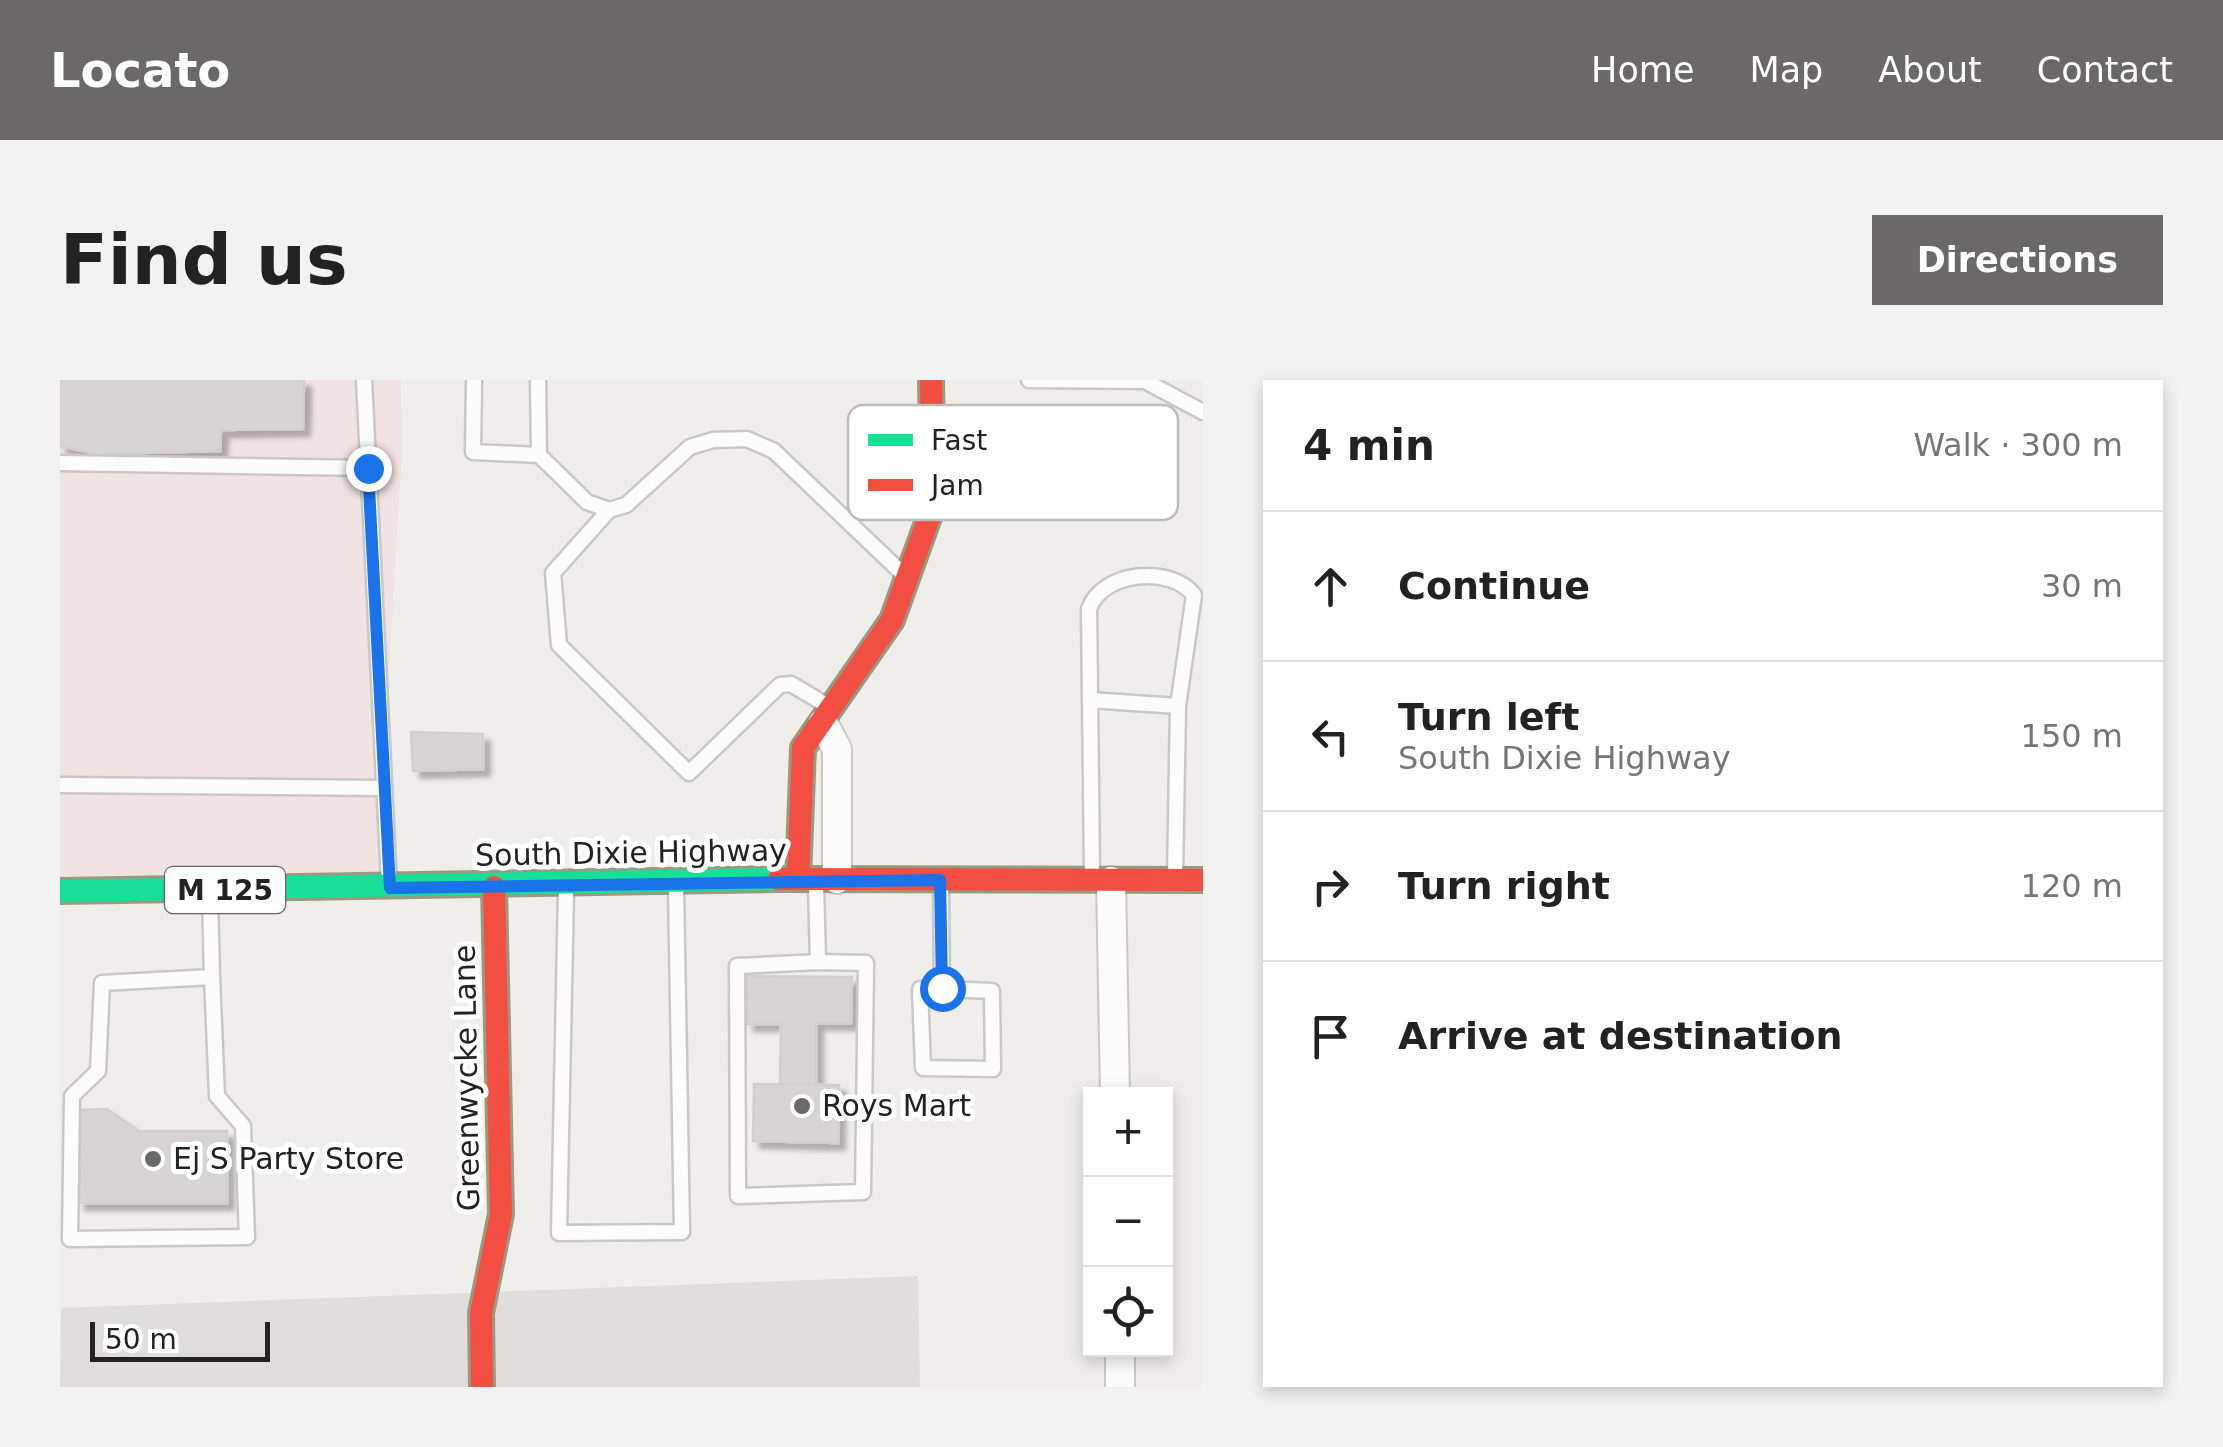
<!DOCTYPE html>
<meta charset="utf-8">
<style>
body{margin:0;font-family:"DejaVu Sans",sans-serif;background:#f2f2f2;color:#222}
.controls{position:absolute;right:30px;bottom:30px;display:grid;overflow:hidden;border-radius:0px;box-shadow:0 5px 15px #0003}
.controls button{width:90px;height:90px;display:grid;place-items:center;padding:0;border:0;border-bottom:2px solid #e0e0e0;background:#fff;color:#222;font:50px sans-serif}
.scale{position:absolute;left:30px;bottom:25px;width:180px;box-sizing:border-box;padding-left:10px;border:5px solid #222;border-top:0;font-size:28px;line-height:35px;white-space:nowrap;color:#222;-webkit-text-stroke:8px #fff;paint-order:stroke}
.stop{position:absolute;width:30px;height:30px;margin:-22px;border:8px solid #1a73e8;border-radius:50%;background:#fff}
.stop.end{background:#1a73e8;border-color:#fff;box-shadow:0 2px 10px #0008}
.list{margin:0;padding:0;list-style:none}
h2{display:flex;justify-content:space-between;align-items:center;height:130px;margin:0;padding:0 40px;font-size:42px}
h2 small{font-size:32px;font-weight:400;color:#767676}
.list li{display:grid;grid-template-columns:65px 1fr auto;gap:30px;align-items:center;box-sizing:border-box;height:150px;padding:0 40px;border-top:2px solid #e0e0e0}
.list b{display:block;font-size:38px;white-space:nowrap}
.list p{margin:0;font-size:32px;white-space:nowrap;color:#767676}
.list em{font-size:32px;font-style:normal;color:#767676}
.icon{flex:none;width:55px;height:55px;fill:none;stroke:currentColor;stroke-width:2;stroke-linecap:round;stroke-linejoin:round}
.map{position:relative;flex:none;width:1143px;height:1007px;overflow:hidden;border-radius:0px}
header{display:flex;align-items:center;gap:60px;box-sizing:border-box;height:140px;padding:0 50px;background:#6a6968;color:#fff}
header strong{font-size:48px}
nav{display:flex;gap:55px;margin-inline-start:auto;font-size:35px}
.intro{display:flex;align-items:center;justify-content:space-between;box-sizing:border-box;height:240px;padding:0 60px}
h1{margin:0;font-size:70px}
.button{padding:25px 45px;border-radius:0px;background:#6a6968;color:#fff;font-size:35px;font-weight:700}
main{display:flex;gap:60px;padding:0 60px}
aside{flex:1;background:#fff;border-radius:0px;box-shadow:0 5px 15px #0003}
.map>svg:first-child{display:block}
.residential{fill:#dfdedc}
.commercial{fill:#f1e3e1}
.building{fill:#d7d4d2;stroke:#d3d0cc;stroke-width:2.5;filter:url(#shadow)}
.lines{fill:none;stroke-linecap:round;stroke-linejoin:round}
.lane-casing{stroke:#c9c8c7;stroke-width:19}
.street-casing{stroke:#c9c8c7;stroke-width:32}
.fast-casing{stroke:#999a82;stroke-width:28}
.jam-casing{stroke:#999a82;stroke-width:28}
.lane{stroke:#fdfcfc;stroke-width:14}
.street{stroke:#fdfcfc;stroke-width:28}
.fast{stroke:#16e098;stroke-width:22}
.jam{stroke:#f24e42;stroke-width:22}
.route{stroke:#1a73e8;stroke-width:12}
.poi-dot{fill:#6a6968;stroke:#fff;stroke-width:4}
.labels{text-anchor:middle;stroke-width:10;stroke-linejoin:round;paint-order:stroke}
.shield{fill:#fff;stroke:#646464;stroke-width:2.5}
.shield-label{font-size:28px;font-weight:bold;fill:#222}
.street-label{font-size:30px;fill:#222;stroke:#fff}
.poi-label{font-size:30px;fill:#222;stroke:#fff;text-anchor:start}
.key{fill:#fff;stroke:#bdbdbd;stroke-width:2.5}
.key-label{font-size:28px;fill:#222}
</style>
<header>
<strong>Locato</strong>
<nav><a>Home</a><a>Map</a><a>About</a><a>Contact</a></nav>
</header>
<div class="intro"><h1>Find us</h1><a class="button">Directions</a></div>
<main>
<div class="map">
<svg width="1143" height="1007" viewBox="0 0 1143 1007">
<defs>
<filter id="shadow"><feDropShadow dx="7" dy="7" stdDeviation="2.5" flood-color="#0004"/></filter>
</defs>
<rect width="100%" height="100%" fill="#f0eeeb"/>
<!-- residential -->
<path class="residential" d="M858 896 860 1007H0L1 928Z"/>
<!-- commercial -->
<path class="commercial" d="M0 0H341L342 68 322 408 330 508 0 511Z"/>
<!-- building -->
<path class="building" d="M0 0H244L243 49 161 50 160 71 36 74 0 66Z
M351 352 423 354V389L353 391Z
M687 596 792 597 791 643H756V704H720L721 644H687Z
M694 704 779 705 778 763 693 761Z
M47 729 79 751H167V823H18L17 730Z"/>
<g class="lines">
<!-- lane casing -->
<g class="lane-casing">
<path id="lane" d="M304 0 329 502
M414 0 413 72 479 75 527 122 549 130
M478 0 479 75
M969 0 1085 1 1143 32
M0 83 308 88
M1030 320 1118 326
M768 326 731 304 720 305 629 393 499 265 493 193 549 130 566 125 630 67 653 60 687 59 714 71 843 194
M0 405 322 408
M1032 494 1029 229C1042 191 1111 185 1134 215L1118 326 1115 497
M756 505 758 582 806 583 803 812 678 816 677 586 758 582
M881 506 882 609 932 611 933 689 863 688 860 609H882
M506 511 499 853 622 852 616 508
M150 516 152 597 42 603 38 691 12 716 10 859 187 857 183 746 157 716 152 597"/>
</g>
<!-- street casing -->
<g class="street-casing">
<path id="street" d="M763 343 777 369V499
M1051 501 1055 714
M1060 969V1007"/>
</g>
<!-- fast casing -->
<g class="fast-casing">
<path id="fast" d="M0 511 719 499"/>
</g>
<!-- jam casing -->
<g class="jam-casing">
<path id="jam" d="M719 499 1143 500
M738 499 743 368 832 240 873 126 871 0
M422 1007 421 933 441 834 434 507"/>
</g>
<!-- lane -->
<use href="#lane" class="lane"/>
<!-- street -->
<use href="#street" class="street"/>
<!-- fast -->
<use href="#fast" class="fast"/>
<!-- jam -->
<use href="#jam" class="jam"/>
</g>
<g class="lines">
<!-- route -->
<path class="route" d="M308 88 330 508 880 500 882 608"/>
</g>
<!-- markers -->
<g class="poi-dot">
<circle cx="742" cy="726" r="10"/>
<circle cx="93" cy="779" r="10"/>
</g>
<g class="labels">
<!-- shield labels -->
<rect class="shield" x="105" y="487" width="120" height="46" rx="8"/>
<g class="shield-label">
<text x="165" y="520">M 125</text>
</g>
<!-- street labels -->
<g class="street-label">
<text transform="translate(571 473) rotate(-1)" y="10">South Dixie Highway</text>
<text transform="translate(407 698) rotate(-91)" y="10">Greenwycke Lane</text>
</g>
<!-- poi labels -->
<g class="poi-label">
<text x="762" y="736">Roys Mart</text>
<text x="113" y="789">Ej S Party Store</text>
</g>
</g>
<!-- legend -->
<rect x="788" y="25" width="330" height="115" rx="15" class="key"/>
<rect x="808" y="54" width="45" height="12" fill="#16e098"/>
<rect x="808" y="99" width="45" height="12" fill="#f24e42"/>
<g class="key-label">
<text x="871" y="70">Fast</text>
<text x="871" y="115">Jam</text>
</g>
</svg>
<div class="controls">
<button>+</button>
<button>−</button>
<button><svg class="icon" aria-label="locate" viewBox="0 0 24 24"><circle cx="12" cy="12" r="6"/><path d="M12 2v4M12 18v4M2 12h4M18 12h4"/></svg></button>
</div>
<div class="scale">50 m</div>
<div class="stop" style="left:882px;top:608px"></div>
<div class="stop end" style="left:308px;top:88px"></div>
</div>
<aside>
<h2>4 min<small>Walk · 300 m</small></h2>
<ul class="list">
<li><svg class="icon" aria-label="ahead" viewBox="0 0 24 24"><path d="M12 20V5M6 11l6-6 6 6"/></svg><div><b>Continue</b></div><em>30 m</em></li>
<li><svg class="icon" aria-label="left" viewBox="0 0 24 24"><path d="M17 20v-9H6M10 6l-5 5 5 5"/></svg><div><b>Turn left</b><p>South Dixie Highway</p></div><em>150 m</em></li>
<li><svg class="icon" aria-label="right" viewBox="0 0 24 24"><path d="M7 20v-9h11M14 6l5 5-5 5"/></svg><div><b>Turn right</b></div><em>120 m</em></li>
<li><svg class="icon" aria-label="arrive" viewBox="0 0 24 24"><path d="M6 21V4h12l-3 4 3 4H6"/></svg><div><b>Arrive at destination</b></div></li>
</ul>
</aside>
</main>
